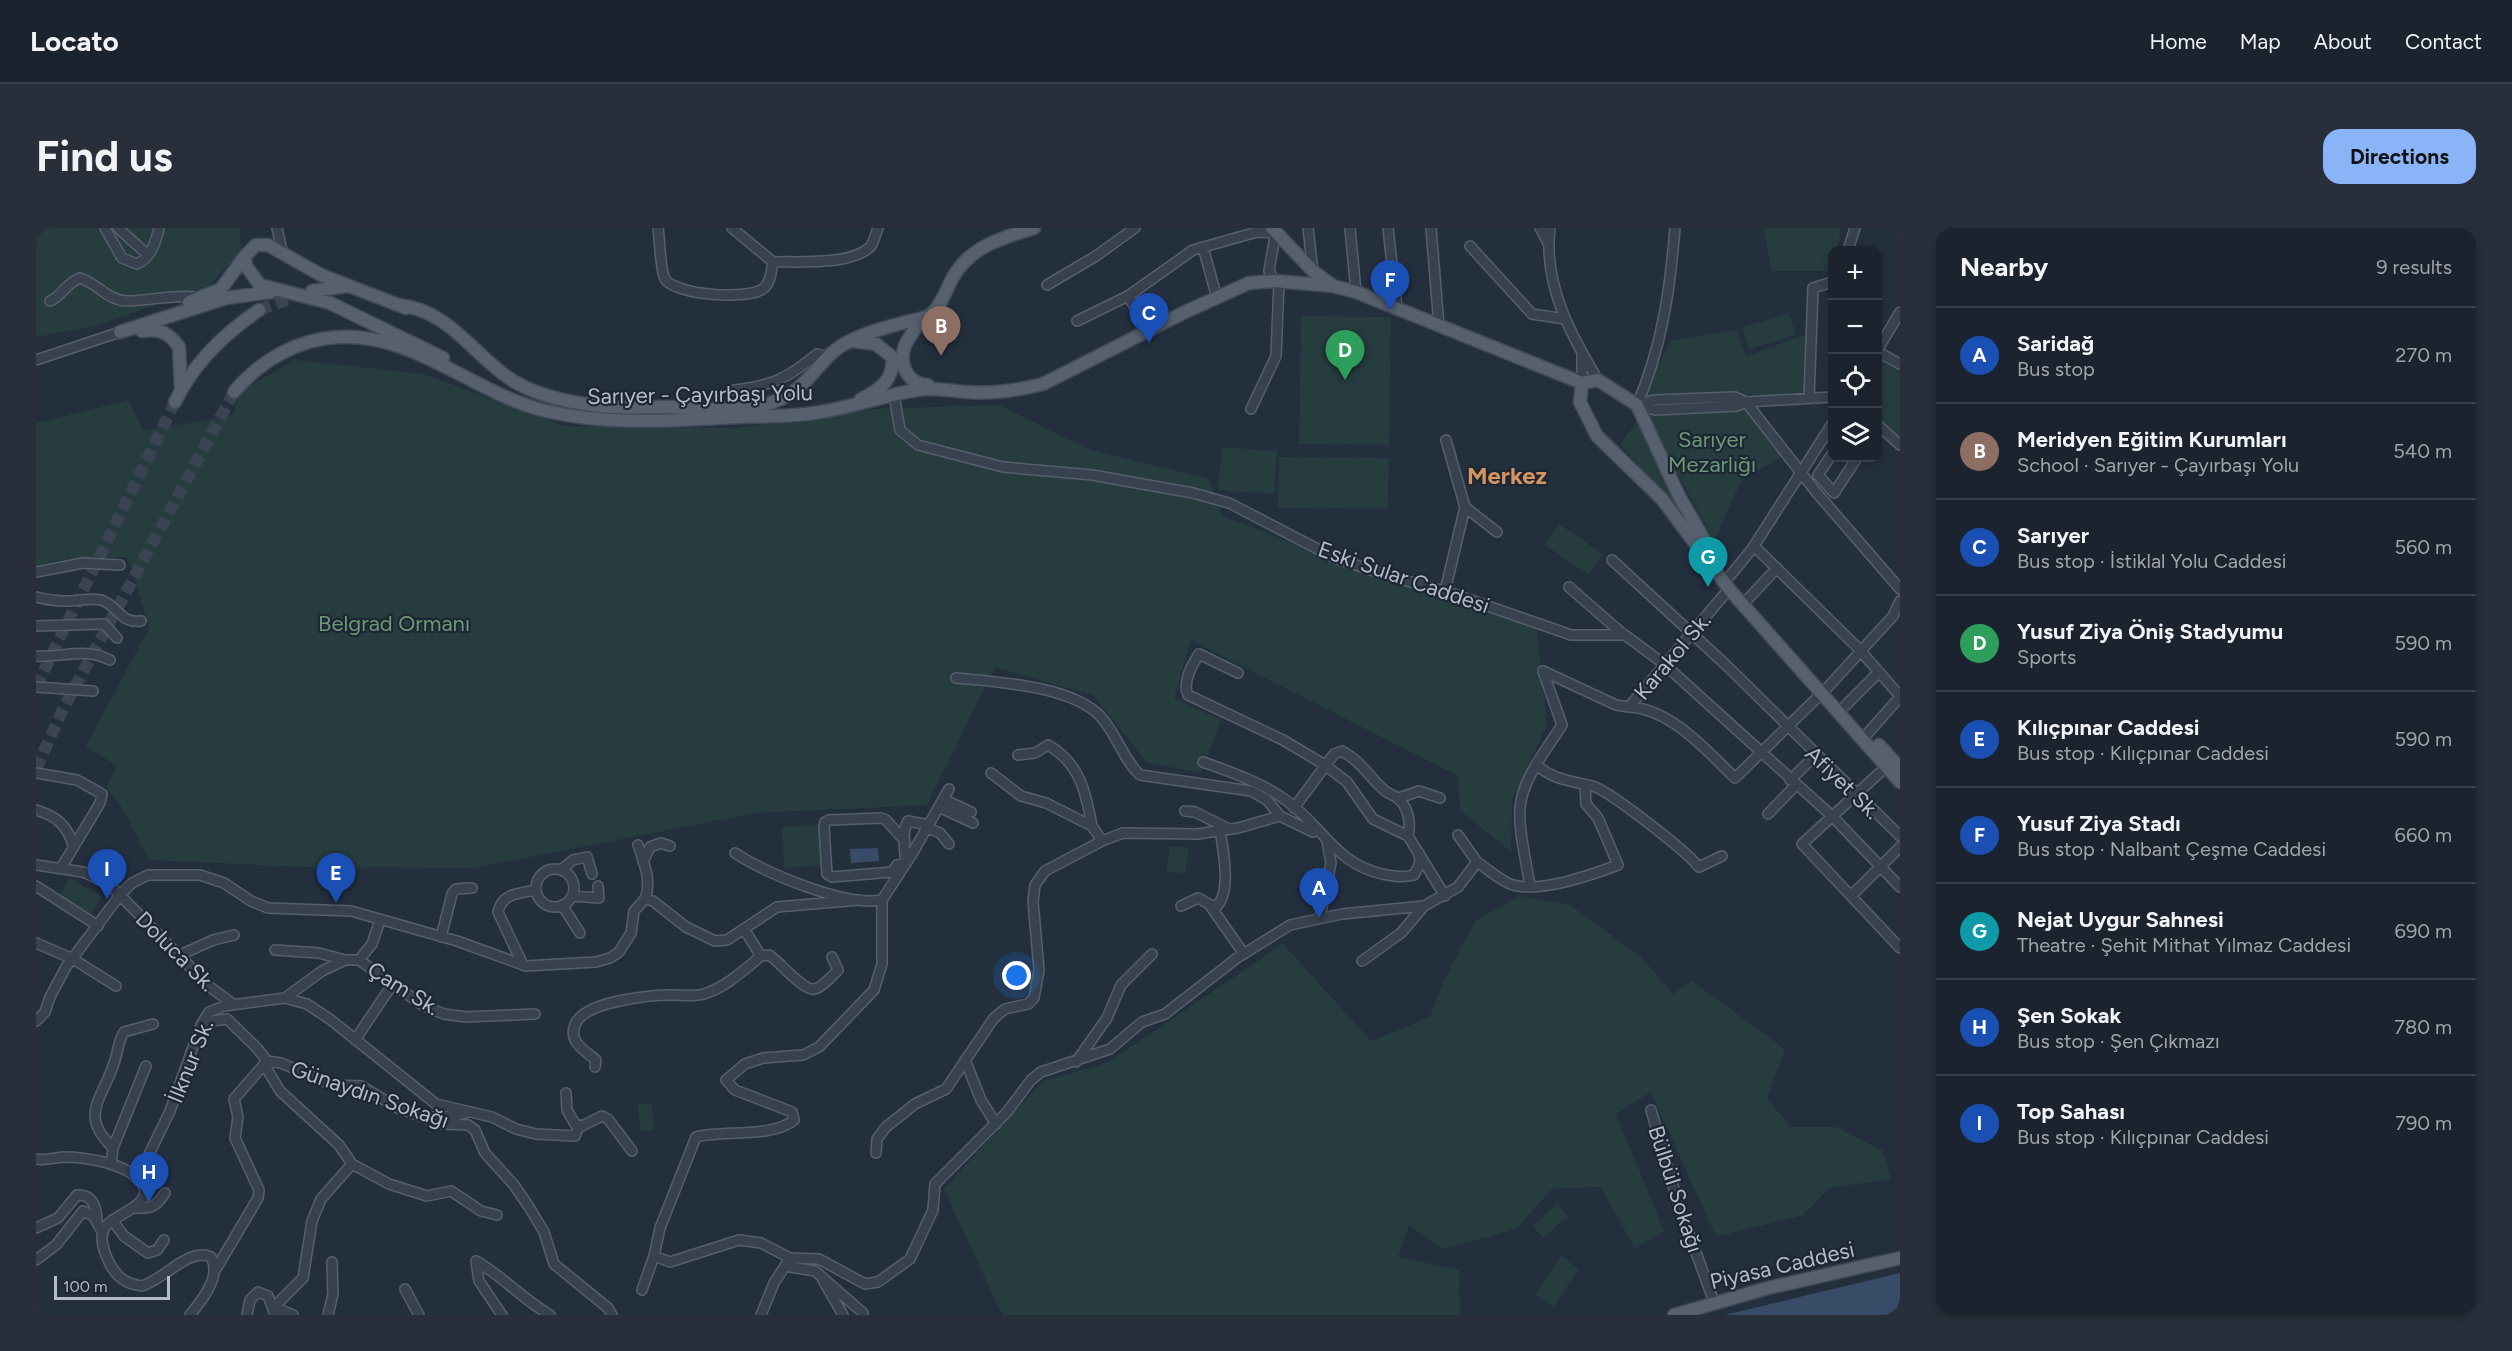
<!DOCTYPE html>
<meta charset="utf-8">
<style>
body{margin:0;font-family:Figtree,sans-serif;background:#282f3a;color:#f1f3f6}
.controls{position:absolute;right:18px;top:18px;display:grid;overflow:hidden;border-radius:12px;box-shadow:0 3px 9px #0003}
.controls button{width:54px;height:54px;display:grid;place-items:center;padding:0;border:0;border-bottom:2px solid #39404a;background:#1b232e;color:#f1f3f6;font:30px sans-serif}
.scale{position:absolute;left:18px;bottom:15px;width:116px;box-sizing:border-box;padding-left:6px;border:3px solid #b4bcc9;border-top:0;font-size:16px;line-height:21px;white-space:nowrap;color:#b4bcc9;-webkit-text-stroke:4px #1d2633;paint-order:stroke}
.you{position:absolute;left:981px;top:748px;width:21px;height:21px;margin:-15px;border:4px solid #fff;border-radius:50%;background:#1a73e8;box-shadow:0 0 0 9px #1a73e833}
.badge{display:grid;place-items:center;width:39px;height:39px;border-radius:50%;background:#8ab4f8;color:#fff;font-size:20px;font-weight:700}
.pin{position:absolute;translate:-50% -50px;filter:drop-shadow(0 2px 3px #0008)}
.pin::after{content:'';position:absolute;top:32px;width:21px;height:18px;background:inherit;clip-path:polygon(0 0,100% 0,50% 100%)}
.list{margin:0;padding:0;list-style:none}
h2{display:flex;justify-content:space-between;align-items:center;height:78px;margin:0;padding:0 24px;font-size:26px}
h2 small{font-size:20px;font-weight:400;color:#a0a4aa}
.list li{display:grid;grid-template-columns:39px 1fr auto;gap:18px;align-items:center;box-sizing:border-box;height:96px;padding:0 24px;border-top:2px solid #39404a}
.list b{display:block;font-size:22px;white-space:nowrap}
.list p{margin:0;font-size:20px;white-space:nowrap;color:#a0a4aa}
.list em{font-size:20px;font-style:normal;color:#a0a4aa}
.icon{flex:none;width:33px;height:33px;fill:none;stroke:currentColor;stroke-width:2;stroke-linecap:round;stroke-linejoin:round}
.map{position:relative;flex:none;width:1864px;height:1087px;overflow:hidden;border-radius:18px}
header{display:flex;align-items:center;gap:36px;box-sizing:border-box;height:84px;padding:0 30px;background:#1b232e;border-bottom:2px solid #39404a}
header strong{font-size:28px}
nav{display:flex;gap:33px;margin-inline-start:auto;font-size:21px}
.intro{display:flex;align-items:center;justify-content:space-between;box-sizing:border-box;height:144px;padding:0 36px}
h1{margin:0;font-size:42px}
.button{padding:15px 27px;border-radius:18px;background:#8ab4f8;color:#111;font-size:21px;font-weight:700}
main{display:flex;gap:36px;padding:0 36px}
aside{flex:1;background:#1b232e;border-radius:18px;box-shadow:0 3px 9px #0003}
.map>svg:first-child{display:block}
.green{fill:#263c3f}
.water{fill:#394c67}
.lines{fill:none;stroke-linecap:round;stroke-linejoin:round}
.major-tunnel{stroke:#3a4453;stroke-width:12;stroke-dasharray:12 6;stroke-linecap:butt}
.minor-casing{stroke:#565f6c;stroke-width:12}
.major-casing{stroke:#414a57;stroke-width:15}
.minor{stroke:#38414e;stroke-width:9}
.major{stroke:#56606e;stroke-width:12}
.labels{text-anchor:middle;stroke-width:4.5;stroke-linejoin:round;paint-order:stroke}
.street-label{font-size:22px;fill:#b4bcc9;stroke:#1d2633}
.park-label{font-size:22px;fill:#6b9a76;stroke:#1d2633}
.neighbourhood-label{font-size:24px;font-weight:bold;fill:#d59563;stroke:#1d2633}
</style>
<header>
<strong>Locato</strong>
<nav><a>Home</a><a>Map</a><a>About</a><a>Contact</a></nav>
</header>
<div class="intro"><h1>Find us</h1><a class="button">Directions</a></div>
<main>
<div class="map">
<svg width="1864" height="1087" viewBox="0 0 1864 1087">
<rect width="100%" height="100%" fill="#242f3e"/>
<!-- green -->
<path class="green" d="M0 0H204L205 24 172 58 60 98 0 109Z
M1727 0H1805L1801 22H1796V43H1736Z
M1753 85 1760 107 1713 121 1706 99Z
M1265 88 1355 89 1353 217 1263 216Z
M1701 102 1710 128 1769 107 1771 168 1691 167 1605 173 1635 112Z
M1842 126 1864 142V214L1842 194Z
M259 132 388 146 527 198 700 200 834 181 963 177 1055 222 1173 251 1187 288 1266 319 1500 394 1511 497 1476 573 1475 624 1424 582 1422 548 1155 412 1138 470 1185 492 1165 545 1110 534 1058 468 959 439 891 577 720 585 437 640 268 639 113 632 85 578 70 559 81 538 50 518 113 400 92 329 30 331 0 338V195L93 172 107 203 196 188 206 162Z
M1711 180 1746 228 1705 253 1678 313 1608 183 1617 185Z
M1605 189 1655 286 1648 290 1584 216Z
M1186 219 1241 223 1238 266 1182 262Z
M1243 229 1353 230 1352 281 1242 280Z
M1523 296 1567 326 1553 347 1509 317Z
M787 596 789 637 748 640 746 599Z
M1134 618 1153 620 1149 646 1130 643Z
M33 650 66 669 54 688 22 670Z
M1484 668 1534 677 1605 729 1637 766 1656 753 1749 821 1731 871 1755 899H1801L1847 923 1855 951 1793 960 1767 987 1680 1009 1615 864 1580 886 1628 1003 1599 1020 1564 959 1516 961 1480 1001 1406 1021 1373 997 1362 1029 1423 1042 1424 1087H966L908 961 1006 854 1072 834 1247 716 1335 813 1394 789 1407 754 1439 693Z
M616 875 618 902 604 903 602 876Z
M1521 976 1532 988 1507 1010 1497 998Z
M1525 1028 1543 1041 1517 1079 1499 1066Z"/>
<!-- water -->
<path class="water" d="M842 620 843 633 815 635 814 621Z
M1864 1045V1087H1689Z"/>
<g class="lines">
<!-- major-tunnel -->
<path class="major-tunnel" d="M223 82 266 66
M0 459 139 174
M0 541 27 481 198 164"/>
<!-- minor casing -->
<g class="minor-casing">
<path id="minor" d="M69 0 86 30 101 36C115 30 120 14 123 0
M82 0 112 27
M241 0 247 27
M622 0C624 12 624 42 629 51 639 67 713 73 728 60 735 54 735 43 737 34
M696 0 737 34C763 33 816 38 835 18 838 13 840 5 842 0
M1272 0 1277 43
M1314 0 1320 64
M1352 0 1361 80
M1395 0 1403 98
M1504 0 1512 15
M1514 0C1507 55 1534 106 1562 152
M1434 18 1496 86 1529 91
M1167 19 1181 70
M1812 22 1819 0
M1239 53 1233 43 1240 2
M1011 57 1060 28 1099 0
M1092 68 1114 103
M14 73C26 68 30 55 44 50 61 55 71 72 90 73 114 73 137 66 162 69
M1041 93 1092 68 1157 22 1221 4 1240 5
M1842 121 1864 84
M1842 124 1864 136
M1546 128V155
M0 132 84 104
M698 162C736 158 752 150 781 126L790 128
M858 167 864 202 882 217 967 239 1056 247 1157 265 1193 275 1299 330 1356 349 1409 363 1535 407H1589L1628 436 1796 588 1864 659
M1773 170 1777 60 1796 54
M1710 174 1780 264 1864 361
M1601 177 1618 172 1699 169 1710 174 1796 169
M1601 177C1626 119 1634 62 1639 0
M1601 177 1619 182 1701 178 1710 174
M1215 181 1240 128 1243 54
M1842 197 1864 217
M1796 226 1782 247 1798 265 1821 230
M1429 279 1461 304
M1718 318 1822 420 1864 468
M1576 332 1689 436 1864 608
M0 344 47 335 84 337
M1693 349 1716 321 1796 196
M1533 359 1588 407
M1693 361 1593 479C1635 481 1670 522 1699 550L1787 464
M1409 363 1429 279 1410 212
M0 369C9 371 18 373 28 373 40 374 54 369 65 372 82 377 84 396 105 393
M1711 372 1741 340
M0 398 68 396 81 410
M0 428C25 430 50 419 74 432
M1202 445 1163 426C1156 437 1146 454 1152 467L1247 512 1289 537 1311 554 1337 591 1372 608 1409 668
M920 450C961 454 1037 458 1065 489 1081 507 1087 531 1104 547L1215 563 1231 572 1244 588
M0 459 57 463
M1792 459 1857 388 1864 373
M1809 478 1843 444
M1832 505 1864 469
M982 527 999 525 1012 517C1044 535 1050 565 1056 598
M1167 534C1197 545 1225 554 1251 573 1287 599 1299 635 1346 646 1357 648 1366 650 1378 647L1384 635 1383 625
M1501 537C1517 552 1536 553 1556 558 1573 562 1650 623 1663 639L1686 628
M1851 538 1766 616 1864 720
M0 545 41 552 66 566 64 575 25 640
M955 545 985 568 1010 575 1056 598 1066 613
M1754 552 1780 527
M1363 570 1383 563 1404 570
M907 571 935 584
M903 579 937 595
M1258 580 1298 526 1306 523C1327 535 1332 548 1348 562 1351 565 1357 567 1360 569 1373 578 1375 595 1372 608
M0 582C20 588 31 597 37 617
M1149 583 1159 584 1193 601
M1732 586 1760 557
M1244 588 1277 604
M891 600 904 605 913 616
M1422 607 1441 634
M869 613 850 592 845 590 793 592 789 594 788 599 791 646 796 649 856 644 861 637 870 636C869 624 865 603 872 593L893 597
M602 617C608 635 616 653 609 671
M699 625C730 645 809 679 846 672L876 626 913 561
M607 634 614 619 625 615 634 618
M0 637 47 644 73 656 174 759 197 776
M500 660a19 19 0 1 1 38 0a19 19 0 1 1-38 0Z
M525 642 537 632 551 629 556 646
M0 658 62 698
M1494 659C1491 635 1482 603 1484 580 1486 551 1511 521 1526 497L1507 443 1580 477 1593 479
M536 668 563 670 562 658
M1815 668 1864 619
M1173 676 1180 679C1196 664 1187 622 1184 602
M526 677 544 705
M1145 678 1162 670 1173 676 1208 726
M1284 689 1295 635 1291 613
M708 701 725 728
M405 709 416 666 420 661 436 660
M0 715 37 731 80 758
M239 722 283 725 309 732H323L388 778 408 786 430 789 499 786
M142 728 177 712 198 707
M323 732 336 716 344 692
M1326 733 1365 705 1388 678
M487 737 462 684C466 665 484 665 500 662
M249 770 271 776 295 792 400 876 456 889 480 901 500 906 539 908 543 898
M0 793 9 784 14 769 30 739 84 667 96 655 112 647H164L188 655 215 673 232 680 315 683 421 713 490 738 560 734 574 730 583 724 595 705 598 683 609 671 617 673 650 699 679 713 691 712 741 679 823 672
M165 809 176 793 191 791 221 820 231 833
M319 812 356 757
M929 832 945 872 960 896
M231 833 245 835 296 857 325 858 362 880 407 896 432 897 439 902 449 925 478 957 493 979 508 1004 518 1036 572 1080 576 1087
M1040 834 1071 790 1085 757 1116 726
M229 838 244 863 303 917 316 936
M559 839 560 832C546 821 530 811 541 793 554 773 614 767 636 767 647 767 657 769 668 766 690 759 708 742 725 728L733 727C743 733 768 764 779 761 788 758 796 748 802 742L796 729
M530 865 531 882 539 896 546 898 566 888 572 891 596 923
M1615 882 1643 978 1678 1074
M394 889 420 888 430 885
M77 920C42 886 67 871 78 835 82 825 82 813 88 804L117 796
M840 925 841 911 850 899 879 876 910 861 958 790 969 781 992 776 998 770 1003 742 997 673 999 657 1009 643 1066 613 1087 605 1161 606 1202 600 1244 588
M0 931C8 933 18 930 27 929 50 929 90 935 105 954 122 977 77 986 69 999 60 1013 75 1045 88 1052 93 1056 100 1057 106 1058 129 1051 153 1019 175 1029 186 1048 166 1072 154 1087
M75 936 77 920 110 838
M101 951 134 883 165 797 173 784 188 778 249 770 286 743 309 732
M99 980C115 981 120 979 129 965
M76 992 88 1008 112 1025 121 1022 128 1012
M0 1000 22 990 41 967C57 966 61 980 61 994
M618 1028 634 1034 703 1012 725 1015 754 1030 783 1031 829 1056 842 1054 874 1031 897 982 899 956 971 884 995 852 1005 844 1074 821 1106 794 1129 786 1201 730 1254 697 1306 686 1388 678 1422 659 1441 634C1452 641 1464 653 1477 657 1505 665 1555 647 1582 637L1562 590 1550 576 1549 558
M0 1032 20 1017 47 983 57 988 67 1005
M440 1033C468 1049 486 1071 514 1087
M440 1033 443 1053 466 1087
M749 1038 779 1043 827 1085
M180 1041 222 970 223 962 199 910 202 889 198 871 231 833
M787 1052 807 1087
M369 1061 383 1087
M606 1062 618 1028 624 1000 660 909C687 902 737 910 758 892L756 884 699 862 690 852 709 836 727 830 767 827 783 819 838 762 846 736V672
M211 1087 214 1072 222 1064 232 1068 239 1087
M257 1087 238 1079 267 1050 276 993 285 971 316 936 353 956 391 968 415 963 445 983 461 987
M292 1087 297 1066 296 1034
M725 1087 738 1055 751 1035"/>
</g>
<!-- major casing -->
<g class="major-casing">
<path id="major" d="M1236 0 1277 43 1297 58 1320 64 1546 155
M276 63 311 58
M153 74 185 61 209 28
M363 77C411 82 434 122 470 148 494 166 527 173 556 177 580 181 604 179 628 179 670 179 725 190 761 161 780 146 790 124 814 113 832 104 851 99 870 94 879 91 888 92 895 86 905 79 910 62 916 51 933 19 965 10 998 0
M370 80 285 47 232 17H220L209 28 210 38 224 57 294 75 407 130
M888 91C883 97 877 103 873 110 860 129 868 156 892 157
M106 103C124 100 133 105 143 119L145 162
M84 104 190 70 235 64
M817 113 840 116 856 129C859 151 843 163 825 171
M1546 155 1544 174 1561 208 1626 271 1693 361 1864 554
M1546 155 1562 152 1601 177 1643 268 1670 315
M198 164C224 133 261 111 303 109 379 105 439 166 510 183 573 198 639 192 703 189 730 188 758 189 784 184 817 179 849 167 881 162 898 159 915 163 931 164 956 166 983 162 1007 156L1149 84 1213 55 1239 53 1297 58
M139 174C157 136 189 105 223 82
M1843 517 1864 540
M1638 1087 1732 1060 1864 1030"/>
</g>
<!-- minor -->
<use href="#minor" class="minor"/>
<!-- major -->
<use href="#major" class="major"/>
</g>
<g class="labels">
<!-- street labels -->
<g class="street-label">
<text transform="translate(664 166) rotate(-1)" y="8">Sarıyer - Çayırbaşı Yolu</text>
<text transform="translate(1368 349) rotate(19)" y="8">Eski Sular Caddesi</text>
<text transform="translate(1636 428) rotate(-50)" y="8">Karakol Sk.</text>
<text transform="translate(1807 554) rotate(44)" y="8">Afiyet Sk.</text>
<text transform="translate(140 723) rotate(45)" y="8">Doluca Sk.</text>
<text transform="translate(368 760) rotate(32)" y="8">Çam Sk.</text>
<text transform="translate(154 833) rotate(-68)" y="8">İlknur Sk.</text>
<text transform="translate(334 866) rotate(19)" y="8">Günaydın Sokağı</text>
<text transform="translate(1640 961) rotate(72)" y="8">Bülbül Sokağı</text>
<text transform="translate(1746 1037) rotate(-13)" y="8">Piyasa Caddesi</text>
</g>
<!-- park labels -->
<g class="park-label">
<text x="1676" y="219">Sarıyer<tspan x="1676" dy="25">Mezarlığı</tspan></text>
<text x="358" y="403">Belgrad Ormanı</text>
</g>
<!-- neighbourhood labels -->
<g class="neighbourhood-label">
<text x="1471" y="256">Merkez</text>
</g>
</g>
</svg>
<div class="controls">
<button>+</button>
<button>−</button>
<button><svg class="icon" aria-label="locate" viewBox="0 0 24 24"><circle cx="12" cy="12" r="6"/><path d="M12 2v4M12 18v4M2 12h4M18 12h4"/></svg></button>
<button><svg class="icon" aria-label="layers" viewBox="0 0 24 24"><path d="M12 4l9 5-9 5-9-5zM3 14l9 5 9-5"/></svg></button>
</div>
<div class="scale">100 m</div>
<div class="you"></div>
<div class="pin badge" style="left:1283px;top:690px;background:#1a4fb4">A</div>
<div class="pin badge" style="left:905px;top:128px;background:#8d6e63">B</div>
<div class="pin badge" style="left:1113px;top:115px;background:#1a4fb4">C</div>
<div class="pin badge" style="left:1309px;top:152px;background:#2e9e5b">D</div>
<div class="pin badge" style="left:300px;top:675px;background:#1a4fb4">E</div>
<div class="pin badge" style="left:1354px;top:82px;background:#1a4fb4">F</div>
<div class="pin badge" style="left:1672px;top:359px;background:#0f9aa8">G</div>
<div class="pin badge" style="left:113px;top:974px;background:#1a4fb4">H</div>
<div class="pin badge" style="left:71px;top:671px;background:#1a4fb4">I</div>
</div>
<aside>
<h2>Nearby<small>9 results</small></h2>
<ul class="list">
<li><span class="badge" style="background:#1a4fb4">A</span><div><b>Saridağ</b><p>Bus stop</p></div><em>270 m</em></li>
<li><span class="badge" style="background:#8d6e63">B</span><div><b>Meridyen Eğitim Kurumları</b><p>School · Sarıyer - Çayırbaşı Yolu</p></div><em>540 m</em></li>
<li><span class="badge" style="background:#1a4fb4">C</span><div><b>Sarıyer</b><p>Bus stop · İstiklal Yolu Caddesi</p></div><em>560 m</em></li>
<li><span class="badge" style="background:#2e9e5b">D</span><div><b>Yusuf Ziya Öniş Stadyumu</b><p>Sports</p></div><em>590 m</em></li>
<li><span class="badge" style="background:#1a4fb4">E</span><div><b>Kılıçpınar Caddesi</b><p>Bus stop · Kılıçpınar Caddesi</p></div><em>590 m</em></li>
<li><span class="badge" style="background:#1a4fb4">F</span><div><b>Yusuf Ziya Stadı</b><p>Bus stop · Nalbant Çeşme Caddesi</p></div><em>660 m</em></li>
<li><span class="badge" style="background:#0f9aa8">G</span><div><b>Nejat Uygur Sahnesi</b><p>Theatre · Şehit Mithat Yılmaz Caddesi</p></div><em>690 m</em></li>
<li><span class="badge" style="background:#1a4fb4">H</span><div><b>Şen Sokak</b><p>Bus stop · Şen Çıkmazı</p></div><em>780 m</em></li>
<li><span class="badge" style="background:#1a4fb4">I</span><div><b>Top Sahası</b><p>Bus stop · Kılıçpınar Caddesi</p></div><em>790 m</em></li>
</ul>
</aside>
</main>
